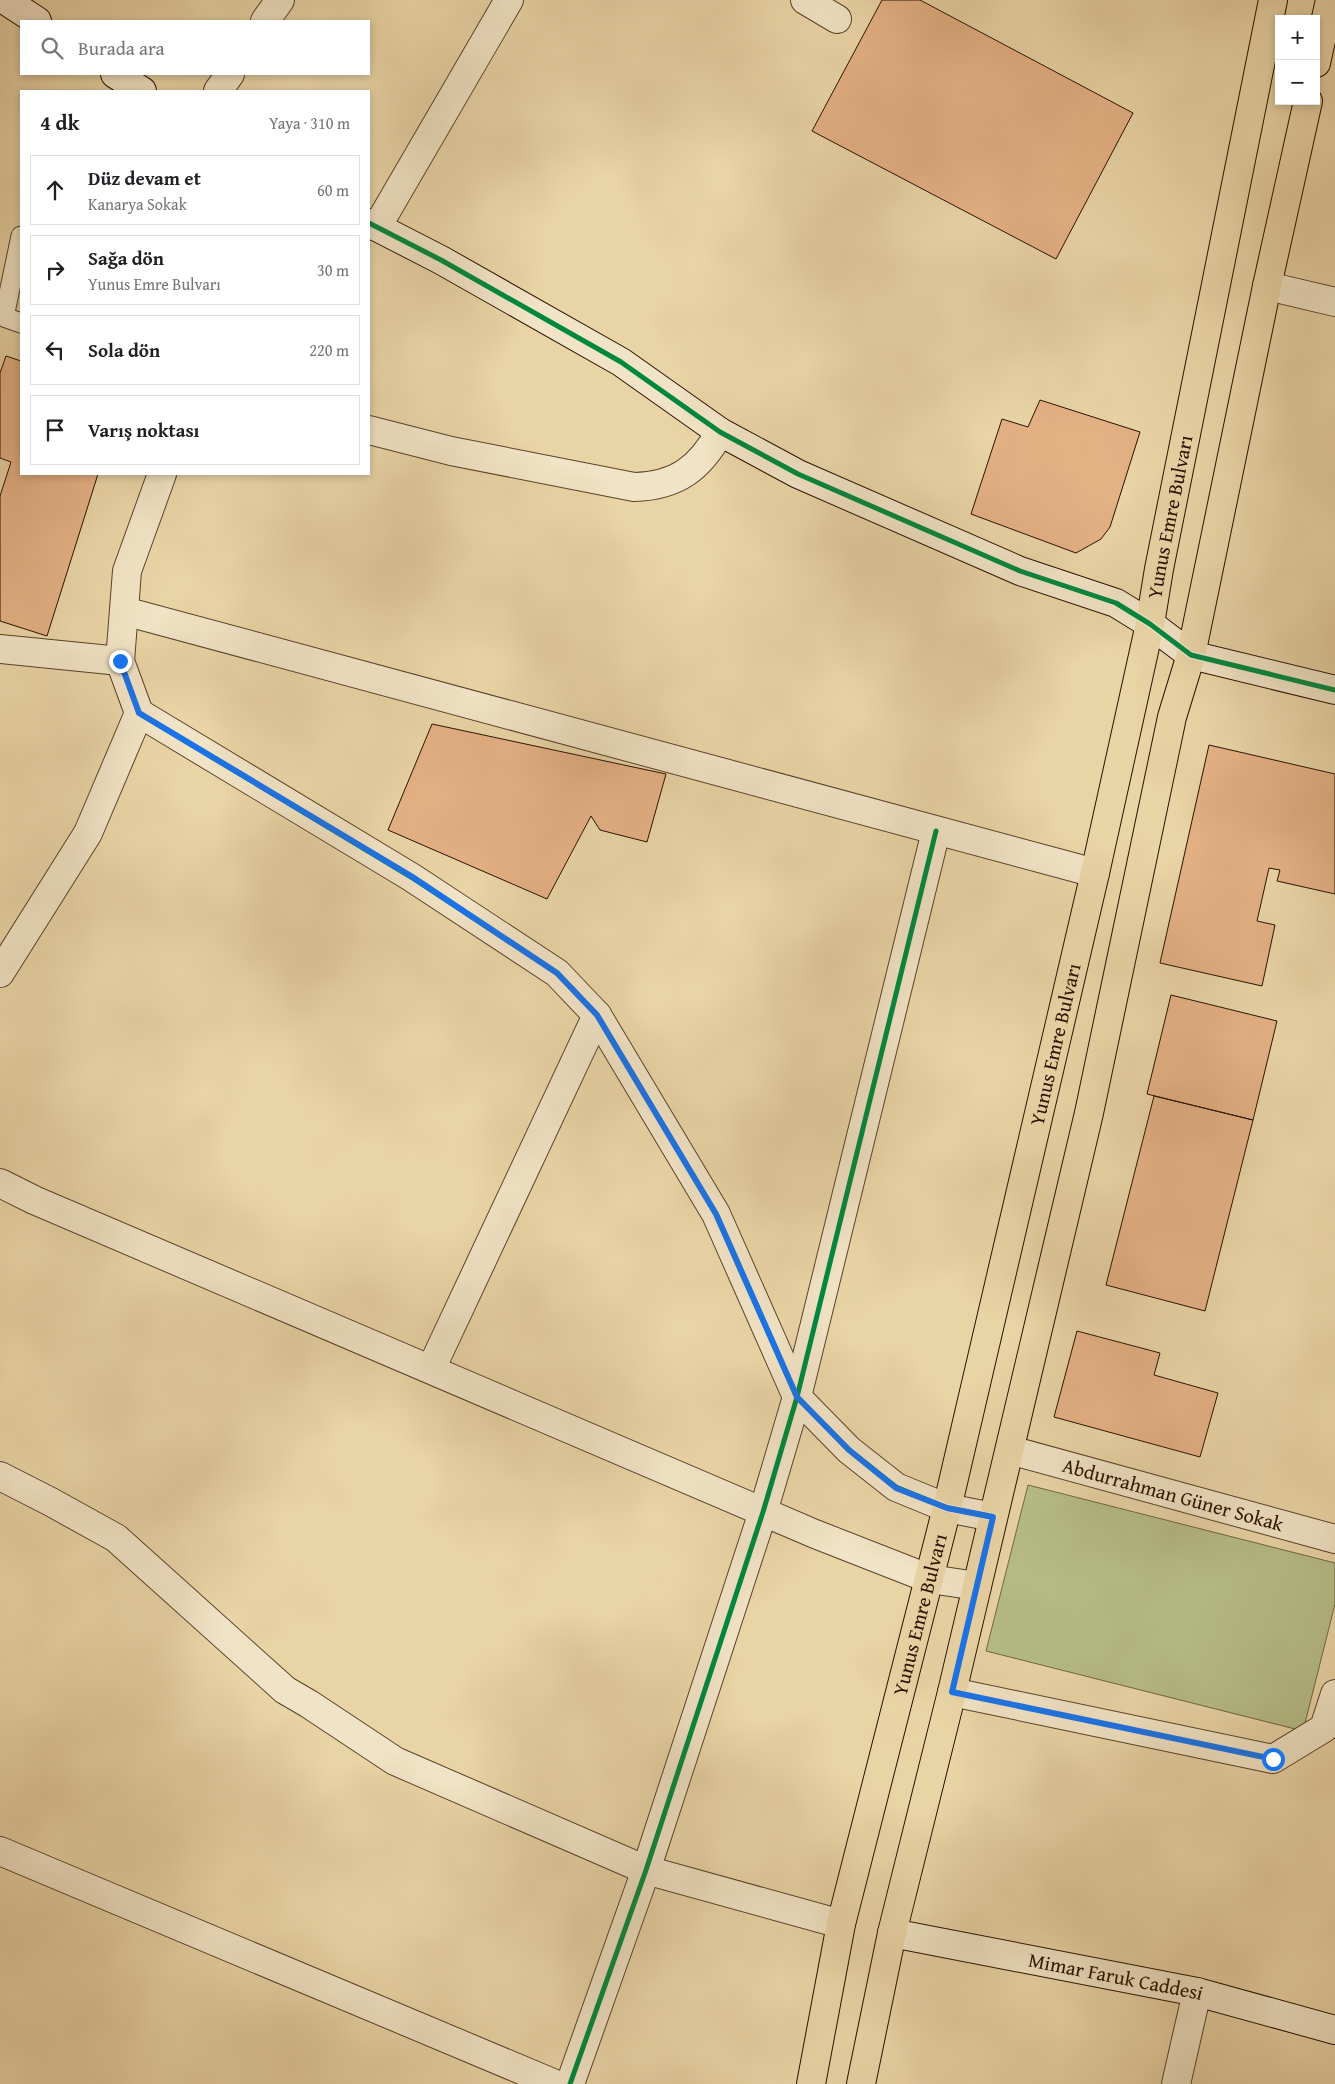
<!DOCTYPE html>
<html lang="tr">
<meta charset="utf-8">
<style>
body{margin:0;font-family:"Gentium Book Plus",serif;background:#f6f6f6;color:#202124}
.controls{position:absolute;right:15px;top:15px;display:grid;overflow:hidden;border-radius:0px;box-shadow:0 2px 8px #0003}
.controls button{width:45px;height:45px;display:grid;place-items:center;padding:0;border:0;border-bottom:1px solid #e0e0e0;background:#fff;color:#202124;font:25px sans-serif}
.stop{position:absolute;width:15px;height:15px;margin:-11px;border:4px solid #1a73e8;border-radius:50%;background:#fff}
.stop.end{background:#1a73e8;border-color:#fff;box-shadow:0 1px 5px #0008}
.list{margin:0;padding:0;list-style:none}
h2{display:flex;justify-content:space-between;align-items:center;height:65px;margin:0;padding:0 20px;font-size:21px}
h2 small{font-size:16px;font-weight:400;color:#757577}
.list li{display:grid;grid-template-columns:32px 1fr auto;gap:15px;align-items:center;box-sizing:border-box;height:70px;margin:0 10px 10px;padding:0 10px;border:1px solid #e0e0e0;border-radius:0px}
.list b{display:block;font-size:19px;white-space:nowrap}
.list p{margin:0;font-size:16px;white-space:nowrap;color:#757577}
.list em{font-size:16px;font-style:normal;color:#757577}
.icon{flex:none;width:28px;height:28px;fill:none;stroke:currentColor;stroke-width:2;stroke-linecap:round;stroke-linejoin:round}
.map{position:relative;flex:none;width:1335px;height:2084px;overflow:hidden}
.search{position:absolute;background:#fff;box-shadow:0 2px 8px #0003;left:20px;top:20px;width:350px;height:55px;display:flex;align-items:center;gap:12px;box-sizing:border-box;padding:0 18px;border-radius:0px;color:#757577;font-size:19px}
.panel{position:absolute;background:#fff;box-shadow:0 2px 8px #0003;left:20px;top:90px;width:350px;height:385px;border-radius:0px}
.map>svg:first-child{display:block}
.green{fill:#b6bd87;stroke:#706744}
.building{fill:#e4b185;stroke:#291100}
.lines{fill:none;stroke-linecap:round;stroke-linejoin:round}
.lane-casing{stroke:#59422a;stroke-width:21}
.street-casing{stroke:#59422a;stroke-width:30}
.secondary-casing{stroke:#291100;stroke-width:30}
.primary-casing{stroke:#291100;stroke-width:30}
.lane{stroke:#f1e3c5;stroke-width:19}
.street{stroke:#f1e3c5;stroke-width:28}
.secondary{stroke:#f1e3c5;stroke-width:28}
.primary{stroke:#e9d4a6;stroke-width:28}
.cycleway-casing{stroke:#f1e3c5;stroke-width:8}
.cycleway{stroke:#00873e;stroke-width:5}
.route{stroke:#1a73e8;stroke-width:6}
.labels{text-anchor:middle;stroke-width:4;stroke-linejoin:round;paint-order:stroke}
.street-label{font-size:20px;fill:#291100;stroke:#f1e3c5}
</style>
<div class="map">
<svg width="1335" height="2084" viewBox="0 0 1335 2084">
<rect width="100%" height="100%" fill="#e9d4a6"/>
<filter id="stains"><feTurbulence type="fractalNoise" baseFrequency=".004" numOctaves="4"/><feColorMatrix values="0 0 0 0 .2 0 0 0 0 .09 0 0 0 0 .02 0 0 0 .5 -.17"/></filter>
<radialGradient id="worn" r=".72"><stop offset=".6" stop-color="#630" stop-opacity="0"/><stop offset="1" stop-color="#630" stop-opacity=".3"/></radialGradient>
<!-- green -->
<path class="green" d="M1028 1485 1335 1563V1604L1303 1731 986 1651Z"/>
<!-- building -->
<path class="building" d="M882 0H920L1133 113 1056 259 812 131Z
M6 356 21 361V474H98L47 636 0 621V496L11 462 0 458V373Z
M1040 400 1140 432 1110 527 1101 539 1076 553 971 514 1002 419 1028 427Z
M432 724 666 774 647 842 600 830 591 816 547 899 388 830Z
M1209 745 1335 774V894L1277 881 1280 870 1269 868 1257 921 1275 925 1262 986 1160 963Z
M1171 995 1277 1021 1253 1120 1147 1094Z
M1154 1096 1253 1120 1205 1311 1106 1285Z
M1077 1331 1160 1353 1154 1375 1218 1393 1200 1457 1054 1417Z"/>
<g class="lines">
<!-- lane casing -->
<g class="lane-casing">
<path id="lane" d="M21 236 4 317 21 323"/>
</g>
<!-- street casing -->
<g class="street-casing">
<g id="street">
<path d="M805 0 837 19"/>
<path d="M265 21 280 0"/>
<path d="M218 91 230 74"/>
<path d="M377 227 509 0"/>
<path d="M1267 286 1335 302"/>
<path d="M369 430 451 451 634 487C677 486 700 468 720 432"/>
<path d="M124 611 1095 873"/>
<path d="M0 649 120 661"/>
<path d="M139 713 411 877 557 973 597 1015 716 1214 797 1397 849 1450 896 1487 947 1508 993 1517"/>
<path d="M0 973 88 833 139 713 120 661 127 571 162 474"/>
<path d="M0 1183 34 1200 815 1534 930 1579 977 1586"/>
<path d="M431 1369 597 1015"/>
<path id="s1" d="M1010 1450 1335 1539"/>
<path d="M0 1476 51 1502 116 1538 285 1690 309 1704 395 1761 646 1870 841 1924"/>
<path d="M952 1692 1273 1759 1324 1728 1335 1694"/>
<path d="M0 1851 555 2084"/>
<path d="M570 2084 646 1870 763 1512 797 1397 936 831"/>
<path d="M1176 2084 1197 1992"/>
</g>
</g>
<!-- secondary casing -->
<g class="secondary-casing">
<g id="secondary">
<path d="M5 0 37 21"/>
<path d="M115 74 142 91"/>
<path d="M369 223 441 260 621 362 720 432 798 474 1020 571 1116 603 1150 624 1191 655 1335 690"/>
<path id="s2" d="M892 1933 1197 1992 1335 2030"/>
</g>
</g>
<!-- primary casing -->
<g class="primary-casing">
<g id="primary">
<path d="M1316 63 1330 0"/>
<path id="s3" d="M811 2084 841 1924 947 1508 1095 873 1150 624 1159 569 1273 0"/>
<path d="M861 2084 892 1933 952 1692 1089 1113 1172 717 1191 655 1267 286 1308 101"/>
</g>
</g>
<!-- lane -->
<use href="#lane" class="lane"/>
<!-- street -->
<use href="#street" class="street"/>
<!-- secondary -->
<use href="#secondary" class="secondary"/>
<!-- primary -->
<use href="#primary" class="primary"/>
<!-- cycleway casing -->
<g class="cycleway-casing">
<path id="cycleway" d="M369 223 441 260 621 362 720 432 798 474 1020 571 1116 603 1150 624 1191 655 1335 690
M139 713 411 877 557 973 597 1015 716 1214 797 1397 849 1450 896 1487 947 1508 993 1517
M570 2084 646 1870 763 1512 797 1397 936 831"/>
</g>
<!-- cycleway -->
<use href="#cycleway" class="cycleway"/>
</g>
<g class="lines">
<!-- route -->
<path class="route" d="M120 661 139 713 411 876 557 973 597 1015 716 1214 797 1397 849 1450 896 1488 947 1508 993 1517 952 1692 1273 1759"/>
</g>
<g class="labels">
<!-- street labels -->
<g class="street-label">
<text dy="7" stroke="none"><textPath href="#s3" startOffset="1608">Yunus Emre Bulvarı</textPath></text>
<text dy="7" stroke="none"><textPath href="#s3" startOffset="1068">Yunus Emre Bulvarı</textPath></text>
<text dy="7" stroke="none"><textPath href="#s1" startOffset="169">Abdurrahman Güner Sokak</textPath></text>
<text dy="7" stroke="none"><textPath href="#s3" startOffset="482">Yunus Emre Bulvarı</textPath></text>
<text dy="7" stroke="none"><textPath href="#s2" startOffset="228">Mimar Faruk Caddesi</textPath></text>
</g>
</g>
<rect width="100%" height="100%" filter="url(#stains)"/>
<rect width="100%" height="100%" fill="url(#worn)"/>
</svg>
<div class="controls">
<button>+</button>
<button>−</button>
</div>
<div class="stop" style="left:1273px;top:1759px"></div>
<div class="stop end" style="left:120px;top:661px"></div>
<div class="search"><svg class="icon" aria-label="search" viewBox="0 0 24 24"><circle cx="10" cy="10" r="6"/><path d="M15 15l6 6"/></svg>Burada ara</div>
<section class="panel">
<h2>4 dk<small>Yaya · 310 m</small></h2>
<ul class="list">
<li><svg class="icon" aria-label="ahead" viewBox="0 0 24 24"><path d="M12 20V5M6 11l6-6 6 6"/></svg><div><b>Düz devam et</b><p>Kanarya Sokak</p></div><em>60 m</em></li>
<li><svg class="icon" aria-label="right" viewBox="0 0 24 24"><path d="M7 20v-9h11M14 6l5 5-5 5"/></svg><div><b>Sağa dön</b><p>Yunus Emre Bulvarı</p></div><em>30 m</em></li>
<li><svg class="icon" aria-label="left" viewBox="0 0 24 24"><path d="M17 20v-9H6M10 6l-5 5 5 5"/></svg><div><b>Sola dön</b></div><em>220 m</em></li>
<li><svg class="icon" aria-label="arrive" viewBox="0 0 24 24"><path d="M6 21V4h12l-3 4 3 4H6"/></svg><div><b>Varış noktası</b></div></li>
</ul>
</section>
</div>
